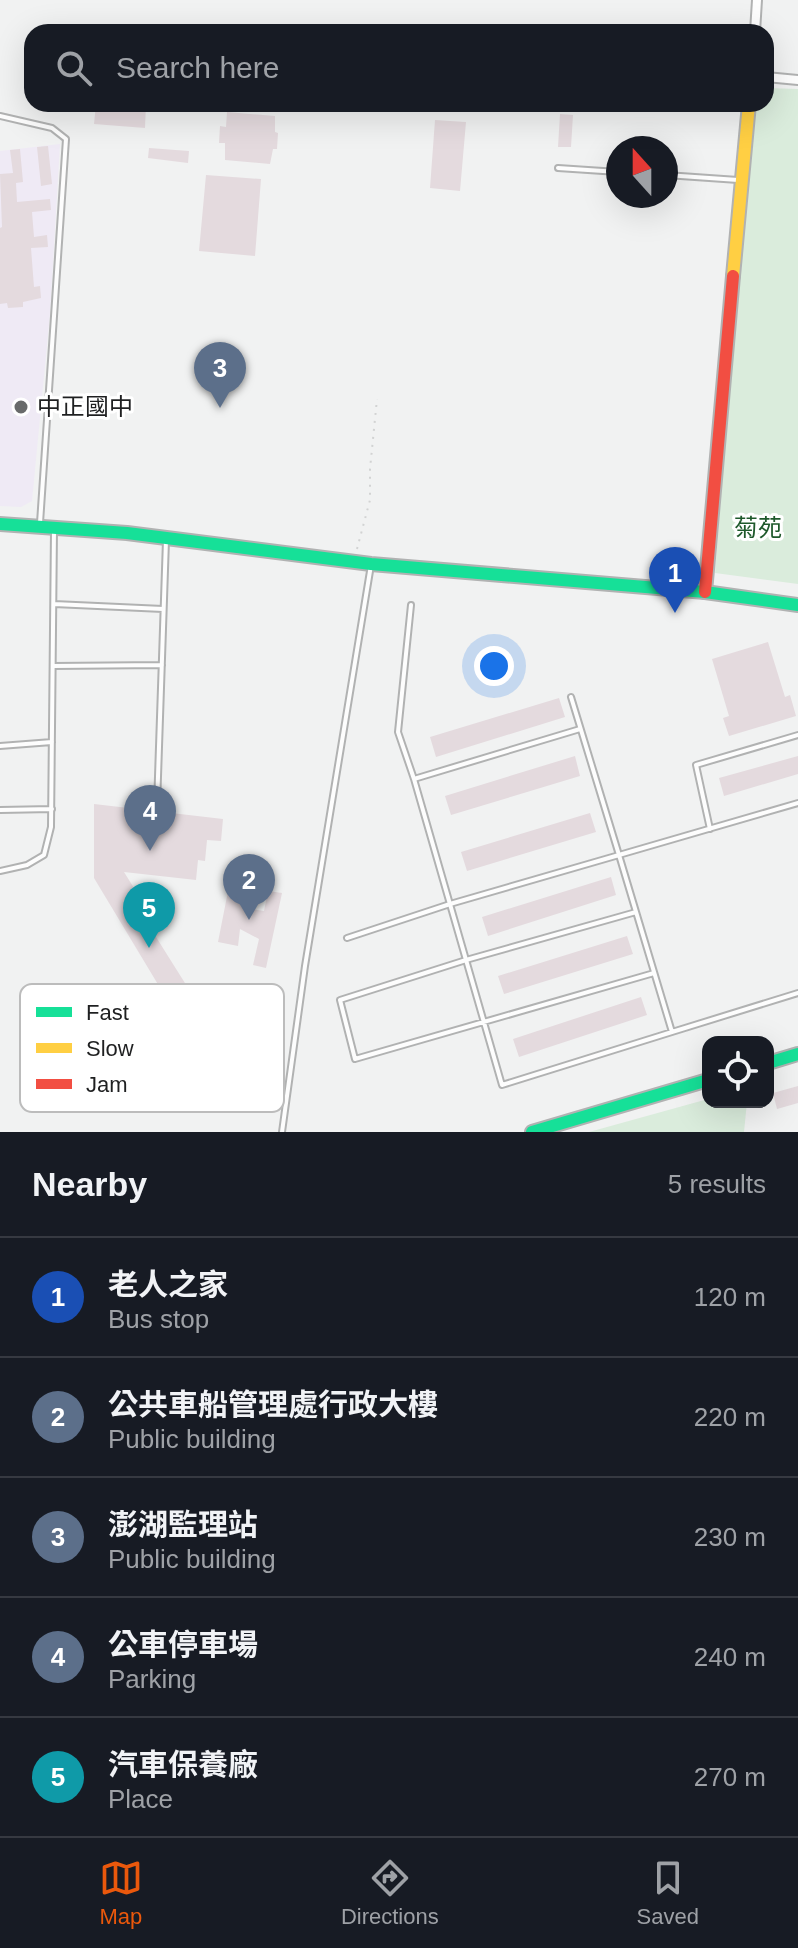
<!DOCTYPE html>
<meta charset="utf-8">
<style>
body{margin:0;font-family:Helvetica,"Noto Sans TC",sans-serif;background:#242831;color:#f1f3f6}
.controls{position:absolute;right:24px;bottom:24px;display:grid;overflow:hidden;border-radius:16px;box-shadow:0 8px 32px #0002}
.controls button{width:72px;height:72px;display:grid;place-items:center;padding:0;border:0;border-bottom:2px solid #363941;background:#171b24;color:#f1f3f6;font:40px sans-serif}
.compass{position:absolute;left:606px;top:136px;width:72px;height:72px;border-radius:50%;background:#171b24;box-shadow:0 8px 32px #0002;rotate:339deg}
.you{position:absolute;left:494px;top:666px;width:28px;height:28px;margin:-20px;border:6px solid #fff;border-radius:50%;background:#1a73e8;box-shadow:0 0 0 12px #1a73e833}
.badge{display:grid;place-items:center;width:52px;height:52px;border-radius:50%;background:#ea580c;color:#fff;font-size:26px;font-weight:700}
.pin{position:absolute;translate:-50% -66px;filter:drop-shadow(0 2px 4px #0008)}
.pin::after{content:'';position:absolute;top:42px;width:28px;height:24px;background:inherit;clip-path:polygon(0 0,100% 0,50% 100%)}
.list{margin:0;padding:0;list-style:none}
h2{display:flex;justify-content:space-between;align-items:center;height:104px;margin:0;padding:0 32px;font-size:34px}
h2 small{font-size:26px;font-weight:400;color:#9ea1a6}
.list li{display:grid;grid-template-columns:52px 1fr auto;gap:24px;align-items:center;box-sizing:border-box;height:120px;padding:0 32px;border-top:2px solid #363941}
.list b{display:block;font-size:30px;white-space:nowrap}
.list p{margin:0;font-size:26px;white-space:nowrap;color:#9ea1a6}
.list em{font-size:26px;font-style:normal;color:#9ea1a6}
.icon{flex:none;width:44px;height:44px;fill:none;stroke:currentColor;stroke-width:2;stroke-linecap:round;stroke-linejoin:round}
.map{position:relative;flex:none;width:798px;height:1132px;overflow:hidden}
.search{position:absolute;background:#171b24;box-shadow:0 8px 32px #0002;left:24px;right:24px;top:24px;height:88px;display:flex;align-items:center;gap:20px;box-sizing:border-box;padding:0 28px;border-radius:24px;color:#9ea1a6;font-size:30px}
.sheet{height:704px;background:#171b24}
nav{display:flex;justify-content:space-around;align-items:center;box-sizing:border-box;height:112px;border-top:2px solid #363941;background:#171b24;font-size:22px;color:#9ea1a6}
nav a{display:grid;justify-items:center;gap:4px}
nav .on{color:#ea580c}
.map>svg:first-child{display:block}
.education{fill:#efeaf5}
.green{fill:#daecdc}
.building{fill:#e4dade}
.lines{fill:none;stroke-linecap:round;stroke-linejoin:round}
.lane-casing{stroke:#b1b2b2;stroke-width:8}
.street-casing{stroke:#b1b2b2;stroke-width:12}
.fast-casing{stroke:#b1b2b2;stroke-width:16}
.slow-casing{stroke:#b1b2b2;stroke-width:16}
.jam-casing{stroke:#b1b2b2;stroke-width:16}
.path{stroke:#d2d3d3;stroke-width:2;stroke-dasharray:2 6;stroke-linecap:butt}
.lane{stroke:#fdfdfd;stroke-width:4}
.street{stroke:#fdfdfd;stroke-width:8}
.fast{stroke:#16e098;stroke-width:12}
.slow{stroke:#ffcf43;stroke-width:12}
.jam{stroke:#f24e42;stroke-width:12}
.poi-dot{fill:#686a6a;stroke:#fff;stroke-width:3}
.labels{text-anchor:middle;stroke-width:6;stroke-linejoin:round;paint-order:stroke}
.poi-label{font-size:24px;fill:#1f2021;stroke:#fff;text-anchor:start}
.park-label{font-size:24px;fill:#1e592b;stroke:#fff}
.key{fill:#fff;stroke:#bcbcbc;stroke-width:2}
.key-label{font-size:22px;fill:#1f2021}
</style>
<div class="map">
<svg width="798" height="1132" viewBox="0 0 798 1132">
<rect width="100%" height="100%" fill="#f1f2f2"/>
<!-- education -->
<path class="education" d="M60 144 50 314 32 501 21 507 0 506V151Z"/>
<!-- green -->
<path class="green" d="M766 88 798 89V584L715 573 752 104H766Z
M708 1099V1102H747L744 1132H589Z"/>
<!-- building -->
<path class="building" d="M96 104H146L145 128 94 124Z
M227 112 275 116V132L278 133 277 149H273L270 164 225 160V143H219L220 126 226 127Z
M560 114 573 115 571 147H558Z
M435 120 466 122 460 191 430 188Z
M48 146 52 184 41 186 37 147Z
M149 148 189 151 188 163 148 158Z
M20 149 23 182 16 183 17 202 50 199 51 210 32 212 34 237 47 235 48 247 31 248 34 287 40 286 41 298 23 302V307L8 308 7 303 0 304V228L2 227 0 174 13 173 10 150Z
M206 175 261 179 255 256 199 251Z
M768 642 785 697 790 695 796 716 729 736 723 718 729 716 712 659Z
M559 698 565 717 436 757 430 737Z
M575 756 580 776 451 815 445 796Z
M798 756V774L724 796 719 778Z
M94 804 223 819 221 841 207 840 205 861 198 860 196 880 124 872 157 925 151 929 200 1007 177 1016 94 878Z
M590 813 596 832 467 871 461 852Z
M238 869 252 871 245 908 264 911 268 891 282 893 266 968 253 965 259 939 240 929 238 946 218 942 232 871 238 874Z
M611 877 616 895 488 936 482 917Z
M627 936 633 954 504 994 498 976Z
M641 997 647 1015 519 1057 513 1039Z
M798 1086V1103L777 1109 773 1093Z"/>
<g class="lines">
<!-- lane casing -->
<g class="lane-casing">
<path id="lane" d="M0 116 52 128 66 139 40 523
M558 168 618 172
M666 175 738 180
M54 604 163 609
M411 605 398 732 414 779
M53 666 162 665
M580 729 414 779 502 1085 672 1032
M0 746 52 742
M798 803 619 855 672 1032 798 993
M157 806 166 540
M0 810 52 809
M710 829 696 765 798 735
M0 871 27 865 44 855 51 827 54 530
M636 912 466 960 340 1000 355 1059 654 973
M347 938 450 904 619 855 571 697
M282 1132 305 966 371 565"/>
</g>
<!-- street casing -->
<g class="street-casing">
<path id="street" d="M755 32 757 0
M766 77 798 80"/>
</g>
<!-- fast casing -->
<g class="fast-casing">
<path id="fast" d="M0 524 127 533 371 564 705 592 798 605
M768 1063 798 1054
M532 1132 708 1080"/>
</g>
<!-- slow casing -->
<g class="slow-casing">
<path id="slow" d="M733 276 749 104"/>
</g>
<!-- jam casing -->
<g class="jam-casing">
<path id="jam" d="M705 592 733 276"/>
</g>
<!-- path -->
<path class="path" d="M357 549 370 500V469L377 399"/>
<!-- lane -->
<use href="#lane" class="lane"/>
<!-- street -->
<use href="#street" class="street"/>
<!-- fast -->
<use href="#fast" class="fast"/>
<!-- slow -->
<use href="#slow" class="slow"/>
<!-- jam -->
<use href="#jam" class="jam"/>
</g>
<!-- markers -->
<circle class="poi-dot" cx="21" cy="407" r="8"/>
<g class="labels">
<!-- poi labels -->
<g class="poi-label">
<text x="37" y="415">中正國中</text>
</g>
<!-- park labels -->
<g class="park-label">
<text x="758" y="536">菊苑</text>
</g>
</g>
<!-- legend -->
<rect x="20" y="984" width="264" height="128" rx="12" class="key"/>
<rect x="36" y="1007" width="36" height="10" fill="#16e098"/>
<rect x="36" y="1043" width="36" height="10" fill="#ffcf43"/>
<rect x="36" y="1079" width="36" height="10" fill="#f24e42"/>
<g class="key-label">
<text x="86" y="1020">Fast</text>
<text x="86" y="1056">Slow</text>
<text x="86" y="1092">Jam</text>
</g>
</svg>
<div class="controls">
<button><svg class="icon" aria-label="locate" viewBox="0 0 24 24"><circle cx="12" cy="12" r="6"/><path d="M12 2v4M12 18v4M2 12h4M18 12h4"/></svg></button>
</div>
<svg class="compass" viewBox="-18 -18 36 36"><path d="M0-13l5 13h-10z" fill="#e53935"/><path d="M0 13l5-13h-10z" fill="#9ea1a6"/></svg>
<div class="you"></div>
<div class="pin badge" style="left:675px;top:613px;background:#1a4fb4">1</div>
<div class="pin badge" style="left:249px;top:920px;background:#5c6f8a">2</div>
<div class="pin badge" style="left:220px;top:408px;background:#5c6f8a">3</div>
<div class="pin badge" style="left:150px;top:851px;background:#5c6f8a">4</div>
<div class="pin badge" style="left:149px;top:948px;background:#0f9aa8">5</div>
<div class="search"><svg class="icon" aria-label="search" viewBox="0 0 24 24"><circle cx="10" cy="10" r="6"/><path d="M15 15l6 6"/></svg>Search here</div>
</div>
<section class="sheet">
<h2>Nearby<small>5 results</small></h2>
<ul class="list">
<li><span class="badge" style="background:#1a4fb4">1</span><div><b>老人之家</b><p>Bus stop</p></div><em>120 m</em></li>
<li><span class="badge" style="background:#5c6f8a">2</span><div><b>公共車船管理處行政大樓</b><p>Public building</p></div><em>220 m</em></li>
<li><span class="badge" style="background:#5c6f8a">3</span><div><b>澎湖監理站</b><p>Public building</p></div><em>230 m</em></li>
<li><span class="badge" style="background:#5c6f8a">4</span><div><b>公車停車場</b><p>Parking</p></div><em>240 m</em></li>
<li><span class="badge" style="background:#0f9aa8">5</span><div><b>汽車保養廠</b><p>Place</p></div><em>270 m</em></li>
</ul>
</section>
<nav>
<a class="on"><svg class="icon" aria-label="map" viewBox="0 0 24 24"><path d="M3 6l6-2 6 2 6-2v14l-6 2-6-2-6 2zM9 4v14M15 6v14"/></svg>Map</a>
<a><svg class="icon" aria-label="directions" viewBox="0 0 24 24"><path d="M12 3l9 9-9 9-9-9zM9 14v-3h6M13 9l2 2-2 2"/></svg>Directions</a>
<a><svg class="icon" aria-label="saved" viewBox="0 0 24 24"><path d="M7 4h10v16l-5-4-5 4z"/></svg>Saved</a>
</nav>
